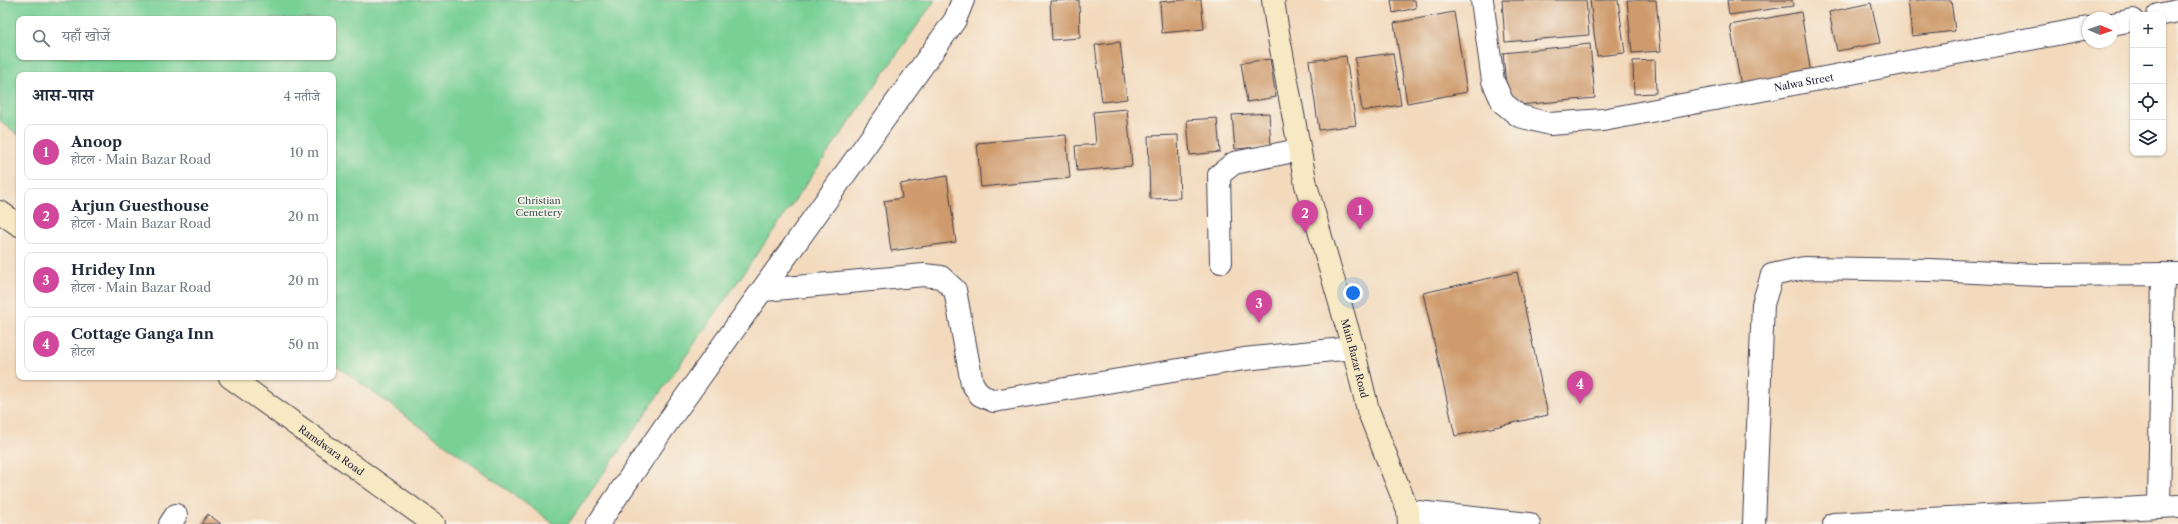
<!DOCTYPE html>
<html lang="hi">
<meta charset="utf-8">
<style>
:root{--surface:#fff;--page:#f2f2f3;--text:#1f2937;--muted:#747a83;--line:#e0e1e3;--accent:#ea580c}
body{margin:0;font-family:"Libre Caslon Text","Noto Serif Devanagari",serif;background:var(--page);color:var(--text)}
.controls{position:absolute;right:12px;top:12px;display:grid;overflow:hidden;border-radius:8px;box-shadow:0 1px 3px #0004}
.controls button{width:36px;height:36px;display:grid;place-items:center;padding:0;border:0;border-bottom:1px solid var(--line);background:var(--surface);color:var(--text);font:20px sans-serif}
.compass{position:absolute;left:2082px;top:12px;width:36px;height:36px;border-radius:50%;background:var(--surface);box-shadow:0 1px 3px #0004;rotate:92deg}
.you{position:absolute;left:1353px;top:293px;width:14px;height:14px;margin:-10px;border:3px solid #fff;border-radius:50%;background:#1a73e8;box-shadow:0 0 0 6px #1a73e833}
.badge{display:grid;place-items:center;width:26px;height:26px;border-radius:50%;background:var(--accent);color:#fff;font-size:13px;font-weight:700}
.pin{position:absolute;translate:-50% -33px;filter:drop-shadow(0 1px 2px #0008)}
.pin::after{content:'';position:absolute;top:21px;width:14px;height:12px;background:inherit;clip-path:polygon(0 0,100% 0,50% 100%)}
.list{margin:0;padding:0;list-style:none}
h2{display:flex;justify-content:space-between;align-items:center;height:52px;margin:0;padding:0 16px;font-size:17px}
h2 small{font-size:13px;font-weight:400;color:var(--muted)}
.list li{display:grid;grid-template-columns:26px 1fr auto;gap:12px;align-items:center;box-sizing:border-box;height:56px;margin:0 8px 8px;padding:0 8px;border:1px solid var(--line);border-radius:8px}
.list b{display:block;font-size:15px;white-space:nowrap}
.list p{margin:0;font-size:13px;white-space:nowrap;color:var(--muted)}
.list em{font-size:13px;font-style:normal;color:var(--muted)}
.icon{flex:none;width:22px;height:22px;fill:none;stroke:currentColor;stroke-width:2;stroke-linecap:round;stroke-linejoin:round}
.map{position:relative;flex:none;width:2178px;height:524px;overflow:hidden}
.search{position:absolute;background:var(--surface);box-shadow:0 1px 3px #0004;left:16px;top:16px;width:320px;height:44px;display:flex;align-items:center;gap:10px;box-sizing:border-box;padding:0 14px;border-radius:8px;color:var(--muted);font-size:15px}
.panel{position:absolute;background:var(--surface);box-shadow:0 1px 3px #0004;left:16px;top:72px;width:320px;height:308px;border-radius:8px}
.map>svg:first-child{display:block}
.green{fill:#78d095;stroke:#4d7968;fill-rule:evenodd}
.building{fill:#cf9b6d}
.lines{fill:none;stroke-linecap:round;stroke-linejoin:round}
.street-casing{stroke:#413e4e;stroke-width:24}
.secondary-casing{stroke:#413e4e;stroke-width:24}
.street{stroke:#fff;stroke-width:22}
.secondary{stroke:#f7e9c3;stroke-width:22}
.labels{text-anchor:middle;stroke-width:3.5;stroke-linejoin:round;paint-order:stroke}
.street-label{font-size:10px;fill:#22223b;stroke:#f7f3e8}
.park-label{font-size:10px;fill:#3c5656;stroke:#f7f3e8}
</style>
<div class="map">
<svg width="2178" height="524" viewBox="0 0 2178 524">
<rect width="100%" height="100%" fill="#f7f3e8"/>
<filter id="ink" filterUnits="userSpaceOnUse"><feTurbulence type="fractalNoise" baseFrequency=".025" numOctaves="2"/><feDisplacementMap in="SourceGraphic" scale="8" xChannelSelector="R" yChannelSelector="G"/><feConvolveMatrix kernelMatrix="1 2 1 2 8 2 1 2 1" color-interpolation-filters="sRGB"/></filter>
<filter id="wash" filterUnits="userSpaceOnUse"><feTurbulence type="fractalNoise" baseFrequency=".012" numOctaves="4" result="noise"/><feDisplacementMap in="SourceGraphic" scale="16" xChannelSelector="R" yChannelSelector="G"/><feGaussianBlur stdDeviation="0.9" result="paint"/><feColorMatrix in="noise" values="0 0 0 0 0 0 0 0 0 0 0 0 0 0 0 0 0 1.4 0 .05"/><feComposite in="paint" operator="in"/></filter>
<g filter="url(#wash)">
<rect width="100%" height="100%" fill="#f3dabd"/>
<path class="green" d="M 0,0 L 935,0 L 568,524 L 554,524 L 333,363 L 333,75 L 19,75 L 19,135 L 0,121 ZM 19,19 L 333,19 L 333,57 L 19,57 Z"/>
<g id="blocks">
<g class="building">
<polygon points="1079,0 1080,38 1052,40 1050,1"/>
<polygon points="1182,0 1201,0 1204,29 1162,33 1160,2"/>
<polygon points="1391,0 1415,0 1416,8 1393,13"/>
<polygon points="1502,0 1586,0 1589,35 1505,42"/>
<polygon points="1590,0 1618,0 1625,53 1597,56"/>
<polygon points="1627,0 1656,0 1661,51 1632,53"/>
<polygon points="1727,0 1792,0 1793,6 1729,15"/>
<polygon points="1908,0 1951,0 1955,31 1912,36"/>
<polygon points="1871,3 1880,43 1837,51 1829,12"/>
<polygon points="1454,12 1467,92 1407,103 1394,23"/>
<polygon points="1801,12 1811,74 1741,86 1730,25"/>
<polygon points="1120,42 1127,99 1102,102 1095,45"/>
<polygon points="1590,44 1595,98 1508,106 1503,53"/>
<polygon points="1393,53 1401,105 1362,111 1355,58"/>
<polygon points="1346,56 1356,125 1319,130 1309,61"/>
<polygon points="1270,59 1276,97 1247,102 1241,63"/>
<polygon points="1655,60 1656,93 1634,94 1633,61"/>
<polygon points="1127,109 1132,166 1077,171 1075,146 1096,144 1093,112"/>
<polygon points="1269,113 1271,146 1235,149 1232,115"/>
<polygon points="1217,118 1220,152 1190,155 1187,120"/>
<polygon points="1066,135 1070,178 981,187 977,143"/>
<polygon points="1178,135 1180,198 1150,199 1148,136"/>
<polygon points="947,176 956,242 891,251 884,201 902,198 900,184"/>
<polygon points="1517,272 1548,415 1455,436 1423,293"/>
<polygon points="208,514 221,524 201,524"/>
</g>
</g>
</g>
<g filter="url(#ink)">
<use href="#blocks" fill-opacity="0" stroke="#413e4e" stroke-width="1"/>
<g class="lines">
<defs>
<g id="street">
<path id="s1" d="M 1482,0 L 1493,81 L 1503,103 L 1519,116 L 1550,124 L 1603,120 L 2088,28"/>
<polyline points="2158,15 2178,11"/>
<polyline points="2112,24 2133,20"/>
<polyline points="1221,262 1219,175 1234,163 1299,150"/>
<polyline points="764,290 924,275 941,277 955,290 972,383 980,395 994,401 1244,359 1353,348"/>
<polyline points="2159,506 2163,274"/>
<polyline points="1408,511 1529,524"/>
<polyline points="170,524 176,515"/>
<polyline points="598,524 665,426 955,20 963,0"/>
<polyline points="1754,524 1763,304 1772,275 1804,268 1930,270 2040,275 2178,274"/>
<polyline points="1834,524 2178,506"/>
</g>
<g id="secondary">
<path id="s2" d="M 1273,0 L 1277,27 L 1306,185 L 1353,348 L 1368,410 L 1408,511 L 1409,524"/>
<polyline points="0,212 19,225"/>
<path id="s3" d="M 230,377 L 434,524"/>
</g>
</defs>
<use href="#street" class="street-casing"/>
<use href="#secondary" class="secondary-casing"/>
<use href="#street" class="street"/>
<use href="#secondary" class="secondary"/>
</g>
</g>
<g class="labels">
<g class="street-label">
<text dy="4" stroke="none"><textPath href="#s1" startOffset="416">Nalwa Street</textPath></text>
<text dy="4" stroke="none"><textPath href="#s2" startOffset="368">Main Bazar Road</textPath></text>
<text dy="4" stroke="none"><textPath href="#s3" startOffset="125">Ramdwara Road</textPath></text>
</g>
<g class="park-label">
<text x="539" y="204">Christian<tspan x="539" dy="12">Cemetery</tspan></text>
</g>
</g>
</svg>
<div class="controls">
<button>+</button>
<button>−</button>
<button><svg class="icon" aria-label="locate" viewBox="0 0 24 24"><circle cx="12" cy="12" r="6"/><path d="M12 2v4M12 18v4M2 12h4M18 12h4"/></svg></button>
<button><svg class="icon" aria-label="layers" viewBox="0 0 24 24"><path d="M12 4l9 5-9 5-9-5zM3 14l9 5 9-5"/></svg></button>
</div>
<svg class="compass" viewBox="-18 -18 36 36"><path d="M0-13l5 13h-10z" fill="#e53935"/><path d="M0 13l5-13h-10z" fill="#747a83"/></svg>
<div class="you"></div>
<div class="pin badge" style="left:1360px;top:230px;background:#d1479c">1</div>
<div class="pin badge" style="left:1305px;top:233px;background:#d1479c">2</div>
<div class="pin badge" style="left:1259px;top:323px;background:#d1479c">3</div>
<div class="pin badge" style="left:1580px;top:404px;background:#d1479c">4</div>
<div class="search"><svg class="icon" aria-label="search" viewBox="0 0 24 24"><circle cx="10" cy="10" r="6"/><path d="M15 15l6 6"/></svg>यहाँ खोजें</div>
<section class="panel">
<h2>आस-पास<small>4 नतीजे</small></h2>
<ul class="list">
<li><span class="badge" style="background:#d1479c">1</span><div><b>Anoop</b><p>होटल · Main Bazar Road</p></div><em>10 m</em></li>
<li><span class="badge" style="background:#d1479c">2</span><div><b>Arjun Guesthouse</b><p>होटल · Main Bazar Road</p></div><em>20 m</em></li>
<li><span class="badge" style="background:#d1479c">3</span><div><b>Hridey Inn</b><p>होटल · Main Bazar Road</p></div><em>20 m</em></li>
<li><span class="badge" style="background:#d1479c">4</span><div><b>Cottage Ganga Inn</b><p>होटल</p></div><em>50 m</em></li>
</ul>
</section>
</div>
